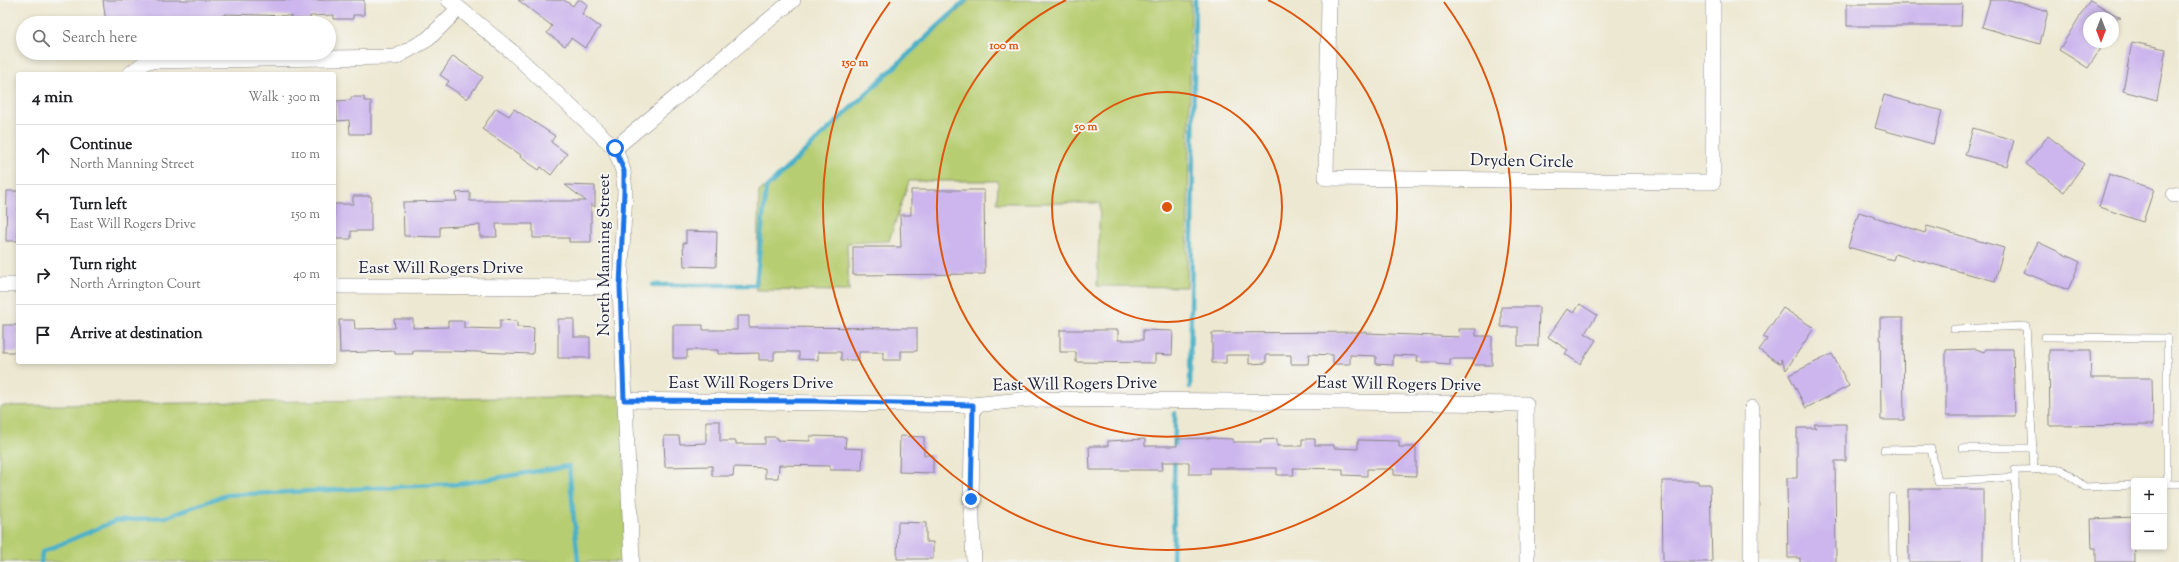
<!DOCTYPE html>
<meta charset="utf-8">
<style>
:root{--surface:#fff;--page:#f2f2f2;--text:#202124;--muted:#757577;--line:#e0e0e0}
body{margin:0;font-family:"Sorts Mill Goudy",serif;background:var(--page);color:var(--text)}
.controls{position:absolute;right:12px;bottom:12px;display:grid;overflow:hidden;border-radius:4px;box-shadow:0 2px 6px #0003}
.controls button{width:36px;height:36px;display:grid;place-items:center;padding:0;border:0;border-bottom:1px solid var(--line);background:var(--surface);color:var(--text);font:20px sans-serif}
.compass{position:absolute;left:2083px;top:12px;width:36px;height:36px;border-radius:50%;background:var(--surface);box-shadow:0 2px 6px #0003;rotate:180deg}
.stop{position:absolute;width:12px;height:12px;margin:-9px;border:3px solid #1a73e8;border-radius:50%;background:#fff}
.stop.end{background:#1a73e8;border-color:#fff;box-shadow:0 1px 4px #0008}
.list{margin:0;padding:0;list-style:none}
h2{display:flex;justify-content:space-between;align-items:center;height:52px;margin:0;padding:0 16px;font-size:17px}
h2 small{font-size:13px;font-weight:400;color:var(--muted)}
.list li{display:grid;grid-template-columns:26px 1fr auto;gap:12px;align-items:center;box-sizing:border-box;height:60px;padding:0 16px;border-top:1px solid var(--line)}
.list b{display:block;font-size:15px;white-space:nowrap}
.list p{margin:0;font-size:13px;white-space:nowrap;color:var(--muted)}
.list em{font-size:13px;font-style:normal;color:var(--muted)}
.icon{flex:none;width:22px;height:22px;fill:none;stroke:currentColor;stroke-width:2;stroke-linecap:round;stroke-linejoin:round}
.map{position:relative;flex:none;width:2179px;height:562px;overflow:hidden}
.search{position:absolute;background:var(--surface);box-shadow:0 2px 6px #0003;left:16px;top:16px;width:320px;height:44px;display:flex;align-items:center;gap:10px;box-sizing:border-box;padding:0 14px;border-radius:22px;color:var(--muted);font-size:15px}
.panel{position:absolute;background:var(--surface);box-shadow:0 2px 6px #0003;left:16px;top:72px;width:320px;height:292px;border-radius:4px}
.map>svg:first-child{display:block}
.green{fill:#b7cd71;stroke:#6c7856}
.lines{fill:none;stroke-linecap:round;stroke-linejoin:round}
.stream{stroke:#49b1c8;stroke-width:4.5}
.building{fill:#ccb6ed}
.service-casing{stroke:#888586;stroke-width:8}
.minor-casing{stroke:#888586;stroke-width:16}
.service{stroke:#fff;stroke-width:7}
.minor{stroke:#fff;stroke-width:15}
.route{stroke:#1a73e8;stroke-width:5}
.ring{fill:none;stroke:#de560e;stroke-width:2}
.labels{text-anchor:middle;stroke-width:4;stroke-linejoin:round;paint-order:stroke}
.street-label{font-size:17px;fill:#22223b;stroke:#f6f6f2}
.centre{fill:#de560e;stroke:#f6f6f2;stroke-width:2}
.ring-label{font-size:12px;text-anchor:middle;font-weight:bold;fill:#de560e;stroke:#f6f6f2;stroke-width:4;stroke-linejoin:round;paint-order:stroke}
</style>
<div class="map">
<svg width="2179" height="562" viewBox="0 0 2179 562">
<rect width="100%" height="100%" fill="#f6f6f2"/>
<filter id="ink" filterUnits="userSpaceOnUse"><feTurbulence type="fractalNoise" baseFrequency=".025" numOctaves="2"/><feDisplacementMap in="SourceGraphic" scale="8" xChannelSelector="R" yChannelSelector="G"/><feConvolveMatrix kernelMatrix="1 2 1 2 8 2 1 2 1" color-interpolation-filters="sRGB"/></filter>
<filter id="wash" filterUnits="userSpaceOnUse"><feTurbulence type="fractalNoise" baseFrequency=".012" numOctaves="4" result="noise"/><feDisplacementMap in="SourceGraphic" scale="16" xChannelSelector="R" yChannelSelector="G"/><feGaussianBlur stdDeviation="0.9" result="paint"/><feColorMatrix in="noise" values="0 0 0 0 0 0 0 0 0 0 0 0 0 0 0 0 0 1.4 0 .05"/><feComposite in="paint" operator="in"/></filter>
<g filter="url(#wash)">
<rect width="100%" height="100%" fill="#ede8d1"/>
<g class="green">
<polygon points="970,0 1191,0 1187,287 1097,286 1100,203 997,203 998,181 909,181 889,241 847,243 849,291 756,290 759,192"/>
<polygon points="623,396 626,562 0,562 0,406"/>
</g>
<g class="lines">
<g class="stream">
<polyline points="653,285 756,285 766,188 966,0"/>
<polyline points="1190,387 1195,0"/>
<polyline points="41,562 42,552 115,521 166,517 226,495 459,484 569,466 578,562"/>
<polyline points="1173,562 1175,413"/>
</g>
</g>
<g id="blocks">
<g class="building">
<polygon points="103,0 364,0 364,15 353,15 353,19 334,19 334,15 310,16 310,19 291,19 291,16 224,14 224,16 213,16 213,20 194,20 194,17 163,17 163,20 145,20 145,18 106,23"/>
<polygon points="518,0 564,0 573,6 577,0 581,0 588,5 582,14 600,27 585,48 571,38 565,46 547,33 552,26"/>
<polygon points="1990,0 2010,0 2048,11 2040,44 1982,27"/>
<polygon points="2090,0 2121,18 2089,18 2089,42 2105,42 2088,68 2059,50"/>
<polygon points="1847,4 1962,4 1961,26 1847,26"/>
<polygon points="2132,42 2166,49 2157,100 2123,91"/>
<polygon points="453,56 483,77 467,99 446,85 449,81 440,75"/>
<polygon points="1884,95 1942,111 1933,144 1875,128"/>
<polygon points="351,97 364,97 364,101 371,101 371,134 350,134 349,120 337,121 336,101 351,100"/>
<polygon points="496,108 509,116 514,109 555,136 551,142 567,154 551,175 541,167 539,170 520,157 521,155 482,129"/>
<polygon points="1973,128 2014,140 2007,166 1965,155"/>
<polygon points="2048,136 2084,164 2064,192 2026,164"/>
<polygon points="2109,174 2154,189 2143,222 2099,207"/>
<polygon points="565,185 595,186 595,207 591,204 591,242 569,242 569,238 533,238 533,224 496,224 497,237 480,237 480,225 440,227 440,237 404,236 403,202 457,201 456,193 470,192 470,201 586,201"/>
<polygon points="911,190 984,190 985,274 853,275 853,247 901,247 900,215 911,215"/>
<polygon points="7,191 18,191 18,241 6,241"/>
<polygon points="353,196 371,196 371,231 351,231 351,239 334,239 334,204 353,204"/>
<polygon points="1859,212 1925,233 1927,226 2004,248 1995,281 1895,254 1893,260 1848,247"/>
<polygon points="686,231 717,232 716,267 684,266 683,243 686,243"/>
<polygon points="2038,242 2080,262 2068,290 2023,272"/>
<polygon points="1580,304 1597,315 1585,333 1596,340 1580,364 1565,354 1568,350 1548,337 1567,309 1574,313"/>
<polygon points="1501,307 1539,307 1538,346 1518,346 1518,327 1501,327"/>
<polygon points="1783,308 1814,328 1786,370 1781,359 1781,364 1759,350 1767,339 1763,337"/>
<polygon points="737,316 749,316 749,327 917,328 917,351 901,351 901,360 883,360 883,352 859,352 859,360 841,360 841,352 818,352 818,360 799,359 799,352 774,352 774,360 759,360 759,353 718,354 718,350 687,350 687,358 673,358 673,325 703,325 703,330 737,330"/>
<polygon points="1880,318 1903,318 1904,420 1881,420"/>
<polygon points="394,319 413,319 413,328 448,327 448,321 464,321 464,328 500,329 500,320 517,321 517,327 534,328 533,354 448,351 413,351 413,354 395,354 395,351 340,353 339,320 354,320 355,329 395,328"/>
<polygon points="558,319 574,319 574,337 590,337 590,358 558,358"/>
<rect x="3" y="325" width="15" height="27"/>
<polygon points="1458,329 1476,329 1476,336 1492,336 1492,365 1474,365 1474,359 1450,359 1450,365 1437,364 1437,362 1417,362 1418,356 1393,355 1393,365 1376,364 1376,356 1350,355 1350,364 1333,364 1333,355 1309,354 1308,364 1291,364 1291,355 1266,355 1266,363 1249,364 1249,355 1226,355 1226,363 1212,363 1212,333 1367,332 1367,333 1459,337"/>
<polygon points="1060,330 1118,330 1118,340 1143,340 1143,330 1173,331 1172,355 1155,354 1155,363 1076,362 1076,352 1060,352"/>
<polygon points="1976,349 1984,352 1986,349 2013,349 2015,416 1946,416 1946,350"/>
<polygon points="2049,350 2090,350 2091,378 2152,378 2153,425 2050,426"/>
<polygon points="1832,354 1849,386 1806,408 1789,375"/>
<polygon points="706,421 720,421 720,441 736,441 736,444 765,444 765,437 777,437 777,440 810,441 810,436 846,437 845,448 863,449 862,470 830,470 830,466 779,465 778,478 765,478 765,468 734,467 733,476 712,476 712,466 665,467 664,436 679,436 680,444 706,443"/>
<polygon points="1814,424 1846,424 1846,461 1835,461 1836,562 1800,562 1800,558 1788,558 1787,478 1797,478 1797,428 1816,428"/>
<polygon points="900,436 924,437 924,455 933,455 933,473 899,472"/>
<polygon points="1209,438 1233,439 1233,442 1261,442 1260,440 1277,439 1277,446 1302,446 1302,439 1315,439 1315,445 1334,445 1334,448 1358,449 1358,440 1399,441 1399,447 1416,447 1416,476 1394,475 1394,469 1367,469 1367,476 1343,475 1343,469 1293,468 1294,475 1277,475 1277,468 1210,468 1210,474 1189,474 1189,462 1162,462 1163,470 1090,470 1089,446 1108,446 1108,441 1145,439 1145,446 1177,446 1177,439"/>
<polygon points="1662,481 1698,481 1698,484 1710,484 1712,562 1663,562"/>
<polygon points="1908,489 1983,489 1983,562 1909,562"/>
<polygon points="2134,517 2135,562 2096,562 2096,548 2092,548 2091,519"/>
<polygon points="898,522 926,523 926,542 933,542 933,559 897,559"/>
</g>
</g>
</g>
<g filter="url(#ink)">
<use href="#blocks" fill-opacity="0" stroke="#888586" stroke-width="1"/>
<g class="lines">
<defs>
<g id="service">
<polyline points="1954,329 2026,326 2034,470"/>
<polyline points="2045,337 2167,338 2167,484"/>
<polyline points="1963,448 2033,448"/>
<polyline points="1884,450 1931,449 1938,482 2015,477"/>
<polyline points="2164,484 2179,484"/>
<polyline points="1892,497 1893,562"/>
<polyline points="2016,562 2015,470 2061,469 2085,487 2134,485"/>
</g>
<g id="minor">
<polyline points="449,0 511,51 615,148 623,171 625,192 620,287 632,562"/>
<polyline points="1329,0 1326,178 1683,182 1713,182 1713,0"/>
<polyline points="130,74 147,61 396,57 428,39 458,9"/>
<polyline points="615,148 793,0"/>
<polyline points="2174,195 2179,194"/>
<polyline points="0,285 18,285"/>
<polyline points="334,286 620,287"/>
<polyline points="624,400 973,405 1030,399 1526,404 1527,562"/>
<polyline points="973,405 971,499 974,562"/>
<polyline points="1751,562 1752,408"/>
</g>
</defs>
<use href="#service" class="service-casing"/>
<use href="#minor" class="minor-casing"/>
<use href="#service" class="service"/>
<use href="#minor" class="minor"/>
</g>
</g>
<g class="lines" filter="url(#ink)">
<polyline class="route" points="615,148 624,171 624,192 620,287 624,400 816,401 973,405 971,499"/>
</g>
<g class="ring">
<circle cx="1167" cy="207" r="115"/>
<path d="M1268 0A230 230 0 1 1 1066 0"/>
<path d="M1444 2A344 344 0 1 1 890 2"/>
</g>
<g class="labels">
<g class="street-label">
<text transform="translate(1522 160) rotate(1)" y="6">Dryden Circle</text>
<text transform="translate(603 255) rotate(-90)" y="6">North Manning Street</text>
<text x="441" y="273">East Will Rogers Drive</text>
<text x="751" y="388">East Will Rogers Drive</text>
<text transform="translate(1075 383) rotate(-1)" y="6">East Will Rogers Drive</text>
<text transform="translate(1399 383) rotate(1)" y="6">East Will Rogers Drive</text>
</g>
</g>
<circle cx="1167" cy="207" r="6" class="centre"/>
<g class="ring-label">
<text x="1004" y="49">100 m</text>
<text x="855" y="66">150 m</text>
<text x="1086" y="130">50 m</text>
</g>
</svg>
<div class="controls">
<button>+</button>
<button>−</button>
</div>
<svg class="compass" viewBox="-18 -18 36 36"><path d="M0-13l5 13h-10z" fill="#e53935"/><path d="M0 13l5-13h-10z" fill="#757577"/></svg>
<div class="stop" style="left:615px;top:148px"></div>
<div class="stop end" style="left:971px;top:499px"></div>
<div class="search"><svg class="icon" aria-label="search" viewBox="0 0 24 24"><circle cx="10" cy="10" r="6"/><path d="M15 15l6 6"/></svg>Search here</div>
<section class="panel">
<h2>4 min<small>Walk · 300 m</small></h2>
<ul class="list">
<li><svg class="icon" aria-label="ahead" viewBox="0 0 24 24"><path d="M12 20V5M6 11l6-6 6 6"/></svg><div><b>Continue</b><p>North Manning Street</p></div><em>110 m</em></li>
<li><svg class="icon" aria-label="left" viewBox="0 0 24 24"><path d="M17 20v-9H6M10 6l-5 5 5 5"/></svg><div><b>Turn left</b><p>East Will Rogers Drive</p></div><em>150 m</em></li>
<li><svg class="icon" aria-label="right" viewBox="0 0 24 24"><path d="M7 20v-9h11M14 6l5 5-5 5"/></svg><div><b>Turn right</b><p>North Arrington Court</p></div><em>40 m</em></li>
<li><svg class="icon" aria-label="arrive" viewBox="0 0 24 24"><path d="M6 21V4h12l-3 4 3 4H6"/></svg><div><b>Arrive at destination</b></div></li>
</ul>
</section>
</div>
